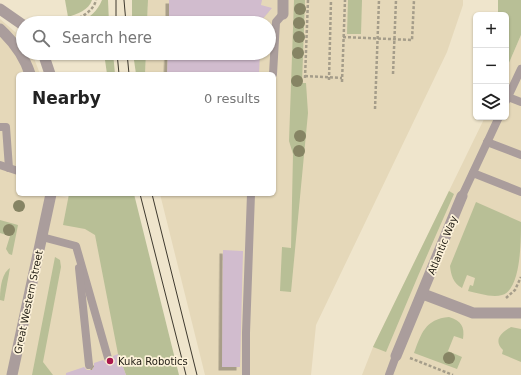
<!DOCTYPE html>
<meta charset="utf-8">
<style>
:root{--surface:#fff;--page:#f2f2f2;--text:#222;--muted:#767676;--line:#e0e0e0}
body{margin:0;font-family:"DejaVu Sans",sans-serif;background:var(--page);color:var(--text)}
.controls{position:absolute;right:12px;top:12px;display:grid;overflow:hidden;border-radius:6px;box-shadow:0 1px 3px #0004}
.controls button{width:36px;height:36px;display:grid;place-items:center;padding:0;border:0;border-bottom:1px solid var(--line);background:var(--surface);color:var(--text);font:20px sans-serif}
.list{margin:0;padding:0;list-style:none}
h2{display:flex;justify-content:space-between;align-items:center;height:52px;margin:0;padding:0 16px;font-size:17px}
h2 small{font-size:13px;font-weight:400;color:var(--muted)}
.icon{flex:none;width:22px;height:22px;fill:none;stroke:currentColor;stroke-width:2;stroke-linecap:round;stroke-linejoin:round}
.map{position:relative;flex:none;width:521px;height:375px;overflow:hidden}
.search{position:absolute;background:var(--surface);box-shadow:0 1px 3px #0004;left:16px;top:16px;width:260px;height:44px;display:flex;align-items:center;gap:10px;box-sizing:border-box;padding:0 14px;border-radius:22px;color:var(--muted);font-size:15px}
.panel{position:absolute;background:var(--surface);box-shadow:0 1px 3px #0004;left:16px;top:72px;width:260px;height:124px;border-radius:6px}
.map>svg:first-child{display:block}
.built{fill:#e5d8b9}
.green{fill:#b8bf96}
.building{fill:#d1bcce;filter:url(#shadow)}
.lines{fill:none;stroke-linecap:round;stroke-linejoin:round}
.path{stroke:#a59d8a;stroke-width:2.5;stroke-dasharray:3 2;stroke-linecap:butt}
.service{stroke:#aa9d9c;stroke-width:8}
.minor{stroke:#aa9d9c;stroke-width:11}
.tram{stroke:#3e392e;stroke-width:1}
.tree{fill:#868464}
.poi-dot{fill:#aa174d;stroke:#fdf2d9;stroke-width:1.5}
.labels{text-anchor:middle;stroke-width:3.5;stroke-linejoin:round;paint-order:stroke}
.street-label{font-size:10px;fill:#252118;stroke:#fdf2d9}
.poi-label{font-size:10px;fill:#252118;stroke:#fdf2d9;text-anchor:start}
</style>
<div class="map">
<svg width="521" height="375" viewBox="0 0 521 375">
<defs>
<filter id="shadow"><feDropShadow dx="-3.5" dy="3.5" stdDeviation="0" flood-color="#0004"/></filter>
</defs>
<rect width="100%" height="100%" fill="#efe5cc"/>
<g class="built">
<polygon points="148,0 463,0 463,5 447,52 316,325 311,375 205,375 160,194 274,194 274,74 145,74 146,53 269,53 269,23 147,23"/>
<polygon points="0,19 21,37 23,39 23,53 32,53 40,74 18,74 18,194 47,194 99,203 139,375 0,375"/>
<polygon points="521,35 521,375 362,375 373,347 485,117 506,117 506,70"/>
</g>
<g class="green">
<path d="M 65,0 L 92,0 C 89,10 77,14 68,17 Z"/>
<path d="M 102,0 L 108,0 L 109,23 L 79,23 C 90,17 97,12 102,0 Z"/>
<polygon points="132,0 148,0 147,23 132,23"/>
<polygon points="294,0 305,0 302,83 306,83 308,113 291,292 280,291 282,247 291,248 293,154 289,141"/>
<polygon points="348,0 362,0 361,34 347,34"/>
<polygon points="498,0 521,0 521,35 506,70 506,15 498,15"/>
<polygon points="72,53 113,53 115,74 107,74 104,53 73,57"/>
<polygon points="133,53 146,53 145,74 136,74"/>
<polygon points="449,191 454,194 418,276 386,352 373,347"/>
<polygon points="69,194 134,194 179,375 126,375 118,354 95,235 85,229 63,225"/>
<path d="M 476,202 L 521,222 C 521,241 521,290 502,295 C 492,298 478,293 468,291 L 470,285 L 473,286 L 475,278 L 467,275 L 462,288 C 453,283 451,275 450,266 Z"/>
<polygon points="0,220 18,225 12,255 9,254 6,249 10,236 0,233"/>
<polygon points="55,257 60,260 61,267 43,362 53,375 32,375"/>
<path d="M 10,268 L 4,301 L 0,300 C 0,290 1,274 10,268 Z"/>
<path d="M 449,317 C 461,321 465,326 463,339 L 454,336 L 448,351 L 462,357 L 457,369 L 414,353 C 421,334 425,319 449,317 Z"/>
<path d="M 511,327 L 521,329 L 521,362 L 502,354 L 503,350 C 493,340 501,333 511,327 Z"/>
</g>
<g class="building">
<polygon points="169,0 262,0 261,5 272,8 259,23 169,23"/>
<polygon points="168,53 260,53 259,74 167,74"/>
<polygon points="223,250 243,251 240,367 222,367"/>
<polygon points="118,354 126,375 66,375 66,373 84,367 87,370 92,370 94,367 94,363 103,360 106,363 110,363 113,360 113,356"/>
</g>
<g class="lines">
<g class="path">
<path d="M 50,23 C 56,19 65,20 72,20 C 82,18 94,10 96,0"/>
<polyline points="343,37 412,40 414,0"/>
<polyline points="393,74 396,0"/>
<polyline points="305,76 342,78"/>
<polyline points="305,78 308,0"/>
<polyline points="329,80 331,0"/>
<polyline points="342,82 345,0"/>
<polyline points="375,109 379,0"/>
<polyline points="506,298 515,290 521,277"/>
<polyline points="410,358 453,375"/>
</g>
<g class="service">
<polyline points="273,74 276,22 283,14"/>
<polyline points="508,97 521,102"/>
<polyline points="506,101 521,69"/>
<polyline points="0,127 6,127 9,168"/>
<polyline points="487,142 521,155"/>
<polyline points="0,165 18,171"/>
<polyline points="473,173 521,192"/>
<polyline points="462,196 499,117"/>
<polyline points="42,237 76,246 108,358"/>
<polyline points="79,268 89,365"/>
<polyline points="246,375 246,333 251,194"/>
<polyline points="389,375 396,356"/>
</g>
<g class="minor">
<polyline points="0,9 23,25"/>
<polyline points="283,14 283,0"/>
<path d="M 0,29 C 14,42 24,55 30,74"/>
<polyline points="43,53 50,74"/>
<polyline points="423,294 473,313 521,313"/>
<polyline points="396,356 462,196"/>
<polyline points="12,375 51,194"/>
</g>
<g class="tram">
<polyline points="116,0 116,23"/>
<polyline points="124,0 126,23"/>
<polyline points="117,53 119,74"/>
<polyline points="127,53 129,74"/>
<polyline points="140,194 186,375"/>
<polyline points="152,194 197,375"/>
</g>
</g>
<g class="tree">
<circle cx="300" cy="9" r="6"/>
<circle cx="299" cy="23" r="6"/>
<circle cx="299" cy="37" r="6"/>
<circle cx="298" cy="53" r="6"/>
<circle cx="297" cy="81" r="6"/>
<circle cx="300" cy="136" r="6"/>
<circle cx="299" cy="151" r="6"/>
<circle cx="19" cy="206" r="6"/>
<circle cx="9" cy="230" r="6"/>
<circle cx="449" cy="358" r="6"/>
</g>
<circle class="poi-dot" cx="110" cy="361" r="4"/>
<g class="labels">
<g class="street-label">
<text transform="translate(442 245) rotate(-68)" y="4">Atlantic Way</text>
<text transform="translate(28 302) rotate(-78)" y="4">Great Western Street</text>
</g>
<g class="poi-label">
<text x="118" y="365">Kuka Robotics</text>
</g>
</g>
</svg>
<div class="controls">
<button>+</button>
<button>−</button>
<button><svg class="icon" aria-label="layers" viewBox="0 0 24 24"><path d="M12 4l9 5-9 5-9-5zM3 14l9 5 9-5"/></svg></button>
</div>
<div class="search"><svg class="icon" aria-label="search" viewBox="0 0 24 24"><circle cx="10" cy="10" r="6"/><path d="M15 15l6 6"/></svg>Search here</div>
<section class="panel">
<h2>Nearby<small>0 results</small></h2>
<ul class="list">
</ul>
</section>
</div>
